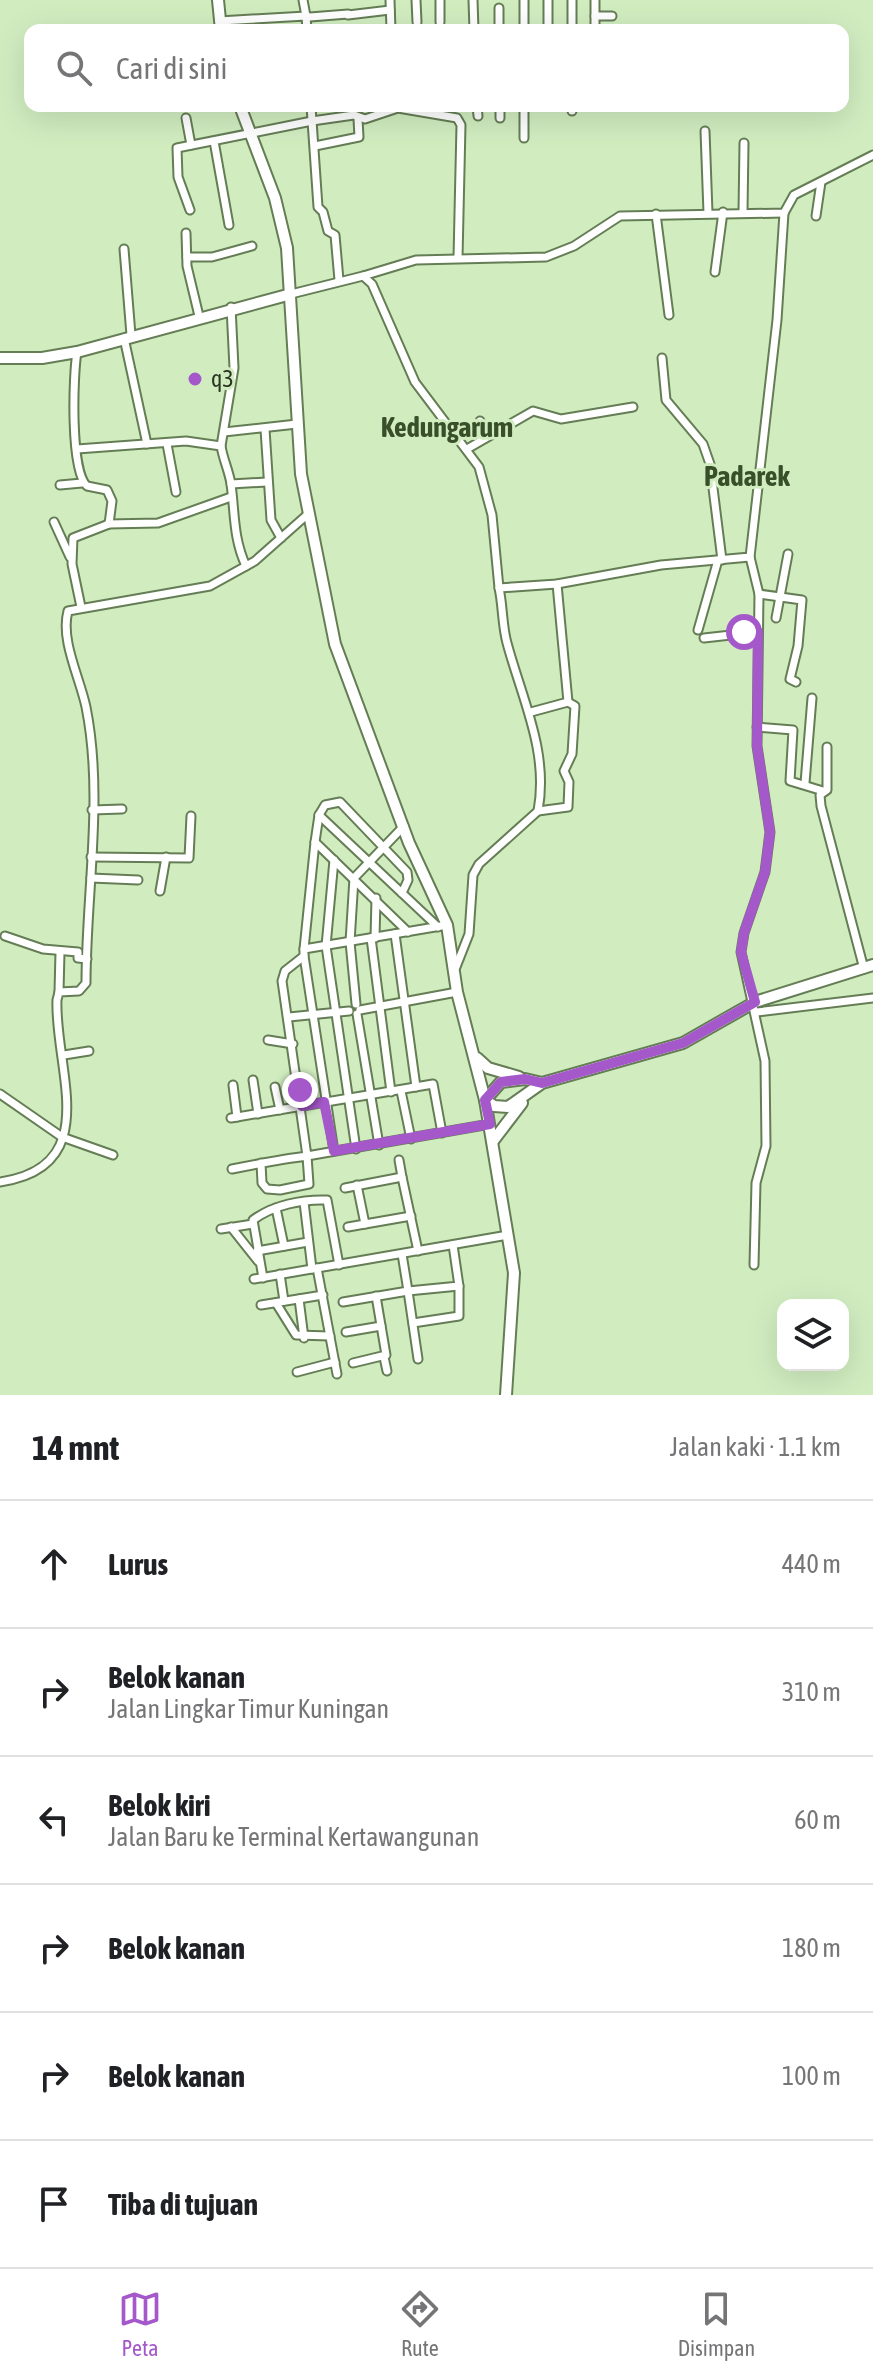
<!DOCTYPE html>
<html lang="id">
<meta charset="utf-8">
<style>
:root{--surface:#fff;--page:#f6f6f6;--text:#202124;--muted:#757577;--line:#e0e0e0;--accent:#a558ca}
body{margin:0;font-family:"Asap Condensed",sans-serif;background:var(--page);color:var(--text)}
.controls{position:absolute;right:24px;bottom:24px;display:grid;overflow:hidden;border-radius:16px;box-shadow:0 8px 32px #0002}
.controls button{width:72px;height:72px;display:grid;place-items:center;padding:0;border:0;border-bottom:2px solid var(--line);background:var(--surface);color:var(--text);font:40px sans-serif}
.stop{position:absolute;width:24px;height:24px;margin:-18px;border:6px solid #a558ca;border-radius:50%;background:#fff}
.stop.end{background:#a558ca;border-color:#fff;box-shadow:0 2px 8px #0008}
.list{margin:0;padding:0;list-style:none}
h2{display:flex;justify-content:space-between;align-items:center;height:104px;margin:0;padding:0 32px;font-size:34px}
h2 small{font-size:26px;font-weight:400;color:var(--muted)}
.list li{display:grid;grid-template-columns:52px 1fr auto;gap:24px;align-items:center;box-sizing:border-box;height:128px;padding:0 32px;border-top:2px solid var(--line)}
.list b{display:block;font-size:30px;white-space:nowrap}
.list p{margin:0;font-size:26px;white-space:nowrap;color:var(--muted)}
.list em{font-size:26px;font-style:normal;color:var(--muted)}
.icon{flex:none;width:44px;height:44px;fill:none;stroke:currentColor;stroke-width:2;stroke-linecap:round;stroke-linejoin:round}
.map{position:relative;flex:none;width:873px;height:1395px;overflow:hidden}
.search{position:absolute;background:var(--surface);box-shadow:0 8px 32px #0002;left:24px;right:24px;top:24px;height:88px;display:flex;align-items:center;gap:20px;box-sizing:border-box;padding:0 28px;border-radius:16px;color:var(--muted);font-size:30px}
.sheet{height:872px;background:var(--surface)}
nav{display:flex;justify-content:space-around;align-items:center;box-sizing:border-box;height:112px;border-top:2px solid var(--line);background:var(--surface);font-size:22px;color:var(--muted)}
nav a{display:grid;justify-items:center;gap:4px}
nav .on{color:var(--accent)}
.map>svg:first-child{display:block}
.lines{fill:none;stroke-linecap:round;stroke-linejoin:round}
.street-casing{stroke:#657d55;stroke-width:11}
.secondary-casing{stroke:#657d55;stroke-width:14}
.street{stroke:#fff;stroke-width:7}
.secondary{stroke:#fff;stroke-width:10}
.route{stroke:#a558ca;stroke-width:10}
.poi-dot{fill:#a558ca;stroke:#d1edc0;stroke-width:3}
.labels{text-anchor:middle;stroke-width:6;stroke-linejoin:round;paint-order:stroke}
.poi-label{font-size:24px;fill:#2c3625;stroke:#d1edc0;text-anchor:start}
.quarter-label{font-size:28px;font-weight:bold;fill:#394f29;stroke:#d1edc0}
</style>
<div class="map">
<svg width="873" height="1395" viewBox="0 0 873 1395">
<rect width="100%" height="100%" fill="#d1edc0"/>
<g class="lines">
<defs>
<g id="street">
<polyline points="303,0 306,16 310,17 348,14"/>
<polyline points="390,0 391,30"/>
<polyline points="416,0 417,22"/>
<polyline points="440,0 440,22"/>
<polyline points="473,0 474,30"/>
<polyline points="524,0 524,30"/>
<polyline points="548,0 548,30"/>
<polyline points="572,0 572,30"/>
<polyline points="499,8 499,30"/>
<polyline points="348,15 390,10"/>
<polyline points="595,16 612,16"/>
<polyline points="219,21 306,16 307,30"/>
<polyline points="595,30 595,0"/>
<polyline points="311,106 318,207 323,212 328,231 335,235 339,280"/>
<polyline points="477,106 478,116"/>
<polyline points="500,106 500,118"/>
<polyline points="524,106 524,138"/>
<polyline points="572,106 572,111"/>
<polyline points="186,118 191,145"/>
<polyline points="705,131 708,213"/>
<polyline points="214,141 229,225"/>
<polyline points="315,146 359,137 358,119"/>
<polyline points="190,210 178,177 177,148 312,121 354,115 365,119 398,108 457,118 461,125 458,258"/>
<polyline points="743,212 744,143"/>
<polyline points="656,214 669,315"/>
<polyline points="816,216 821,182"/>
<polyline points="186,233 187,266 199,316"/>
<polyline points="124,249 131,335"/>
<polyline points="187,257 212,257 252,246"/>
<polyline points="715,272 723,212"/>
<polyline points="363,276 416,260 546,257 574,246 620,216 784,213 794,195 873,155"/>
<polyline points="291,294 363,276 372,284 415,382 479,467 492,515 499,588 557,584 661,565 750,557 777,320 784,213"/>
<polyline points="124,338 147,444"/>
<path d="M 77,352 C 73,375 70,471 87,486 L 107,490 L 112,501 L 109,524 L 73,538 L 72,564 L 81,607"/>
<polyline points="662,358 666,400 703,444 710,464 722,560"/>
<polyline points="480,421 483,439"/>
<polyline points="265,429 271,520 281,538"/>
<polyline points="224,432 297,424"/>
<polyline points="167,444 176,492"/>
<polyline points="221,446 234,368 231,307"/>
<path d="M 77,449 L 186,441 L 221,446 C 223,459 229,471 231,484 C 235,513 233,538 246,566"/>
<polyline points="467,449 533,411 561,419 633,407"/>
<polyline points="231,484 267,482"/>
<polyline points="60,485 82,483"/>
<polyline points="54,522 70,557"/>
<polyline points="108,524 158,523 231,497"/>
<polyline points="750,557 759,594 757,746 770,832 765,872 744,933 741,952 765,1061 766,1146 756,1183 754,1265"/>
<polyline points="759,594 802,600 798,646 790,679 796,682"/>
<polyline points="776,618 788,554"/>
<polyline points="698,630 718,560"/>
<polyline points="704,638 758,632"/>
<polyline points="531,712 568,702 557,584"/>
<polyline points="757,727 793,730 790,781 823,791"/>
<polyline points="827,747 827,790 820,795 821,806 864,969"/>
<polyline points="805,783 812,698"/>
<polyline points="92,810 122,809"/>
<polyline points="538,811 568,807 569,782 564,771 572,754 575,706 568,702"/>
<polyline points="319,815 438,927"/>
<polyline points="315,842 319,815 325,805 340,802 407,872 408,880 402,893"/>
<polyline points="91,857 189,858 191,816"/>
<polyline points="334,860 326,946 356,1149"/>
<polyline points="91,878 138,880"/>
<polyline points="160,891 166,857"/>
<polyline points="447,925 304,949 304,956 285,971 282,981 307,1156 490,1124"/>
<polyline points="395,934 416,1087"/>
<polyline points="5,936 43,949 78,952 78,958 87,959"/>
<polyline points="371,938 391,1092"/>
<polyline points="375,938 376,898"/>
<polyline points="304,949 315,842 408,932"/>
<polyline points="304,956 334,1151"/>
<path d="M 456,967 L 469,934 L 473,875 L 479,864 L 538,811 C 549,752 522,699 507,643 C 502,625 503,606 499,588"/>
<polyline points="59,992 60,952"/>
<polyline points="356,1004 350,942 354,878 404,826"/>
<polyline points="360,1010 457,992"/>
<polyline points="757,1012 873,998"/>
<polyline points="357,1014 379,1145"/>
<polyline points="289,1017 349,1011"/>
<polyline points="268,1040 293,1044"/>
<polyline points="64,1055 89,1051"/>
<polyline points="253,1080 258,1114"/>
<polyline points="233,1085 237,1117"/>
<polyline points="275,1087 280,1110"/>
<polyline points="401,1091 411,1139"/>
<polyline points="0,1094 62,1137 113,1155"/>
<polyline points="231,1118 433,1084 442,1133"/>
<polyline points="399,1160 402,1177"/>
<path d="M 232,1169 C 257,1164 282,1159 307,1156 L 309,1184 L 280,1190 L 267,1189 L 262,1183 L 261,1163"/>
<path d="M 0,1182 C 105,1167 54,1068 57,1000 L 59,992 L 79,991 L 86,983 C 86,893 104,797 86,707 C 80,678 60,640 68,611 L 210,586 L 255,561 L 308,514"/>
<polyline points="357,1185 365,1224 411,1216"/>
<polyline points="345,1188 402,1177 418,1251"/>
<polyline points="304,1202 312,1269"/>
<polyline points="276,1208 284,1246"/>
<polyline points="231,1227 258,1261"/>
<polyline points="348,1227 365,1224"/>
<polyline points="221,1229 253,1224"/>
<polyline points="257,1251 308,1242"/>
<polyline points="317,1268 337,1374"/>
<polyline points="280,1274 284,1301"/>
<path d="M 263,1278 L 253,1220 C 273,1205 303,1199 327,1200 L 339,1265"/>
<polyline points="254,1279 508,1235"/>
<polyline points="299,1299 304,1338"/>
<polyline points="343,1302 408,1291 402,1254"/>
<polyline points="276,1303 296,1335 330,1336"/>
<polyline points="261,1305 323,1295"/>
<polyline points="413,1323 459,1316 459,1286"/>
<polyline points="346,1332 381,1326"/>
<polyline points="384,1357 387,1371"/>
<polyline points="418,1359 408,1291 459,1286 453,1245"/>
<polyline points="353,1363 386,1355 376,1296"/>
<polyline points="297,1372 335,1362"/>
</g>
<g id="secondary">
<polyline points="218,0 221,30"/>
<polyline points="240,106 275,198 287,248 301,474 335,644 409,843 447,925 457,992 485,1100 514,1273 506,1395"/>
<polyline points="0,358 42,358 77,352 291,294"/>
<polyline points="477,1058 488,1068 519,1077"/>
<polyline points="542,1083 525,1079 501,1082 485,1100 494,1106 508,1107 542,1083 683,1043 755,1002 873,965"/>
<polyline points="493,1141 522,1103"/>
</g>
</defs>
<use href="#street" class="street-casing"/>
<use href="#secondary" class="secondary-casing"/>
<use href="#street" class="street"/>
<use href="#secondary" class="secondary"/>
</g>
<g class="lines">
<polyline class="route" points="300,1090 302,1106 324,1102 334,1151 490,1124 485,1100 501,1082 525,1079 542,1083 683,1043 755,1002 741,952 744,933 765,872 770,832 757,746 758,632 744,632"/>
</g>
<circle class="poi-dot" cx="195" cy="379" r="8"/>
<g class="labels">
<g class="poi-label">
<text x="211" y="387">q3</text>
</g>
<g class="quarter-label">
<text x="447" y="437">Kedungarum</text>
<text x="747" y="486">Padarek</text>
</g>
</g>
</svg>
<div class="controls">
<button><svg class="icon" aria-label="layers" viewBox="0 0 24 24"><path d="M12 4l9 5-9 5-9-5zM3 14l9 5 9-5"/></svg></button>
</div>
<div class="stop" style="left:744px;top:632px"></div>
<div class="stop end" style="left:300px;top:1090px"></div>
<div class="search"><svg class="icon" aria-label="search" viewBox="0 0 24 24"><circle cx="10" cy="10" r="6"/><path d="M15 15l6 6"/></svg>Cari di sini</div>
</div>
<section class="sheet">
<h2>14 mnt<small>Jalan kaki · 1.1 km</small></h2>
<ul class="list">
<li><svg class="icon" aria-label="ahead" viewBox="0 0 24 24"><path d="M12 20V5M6 11l6-6 6 6"/></svg><div><b>Lurus</b></div><em>440 m</em></li>
<li><svg class="icon" aria-label="right" viewBox="0 0 24 24"><path d="M7 20v-9h11M14 6l5 5-5 5"/></svg><div><b>Belok kanan</b><p>Jalan Lingkar Timur Kuningan</p></div><em>310 m</em></li>
<li><svg class="icon" aria-label="left" viewBox="0 0 24 24"><path d="M17 20v-9H6M10 6l-5 5 5 5"/></svg><div><b>Belok kiri</b><p>Jalan Baru ke Terminal Kertawangunan</p></div><em>60 m</em></li>
<li><svg class="icon" aria-label="right" viewBox="0 0 24 24"><path d="M7 20v-9h11M14 6l5 5-5 5"/></svg><div><b>Belok kanan</b></div><em>180 m</em></li>
<li><svg class="icon" aria-label="right" viewBox="0 0 24 24"><path d="M7 20v-9h11M14 6l5 5-5 5"/></svg><div><b>Belok kanan</b></div><em>100 m</em></li>
<li><svg class="icon" aria-label="arrive" viewBox="0 0 24 24"><path d="M6 21V4h12l-3 4 3 4H6"/></svg><div><b>Tiba di tujuan</b></div></li>
</ul>
</section>
<nav>
<a class="on"><svg class="icon" aria-label="map" viewBox="0 0 24 24"><path d="M3 6l6-2 6 2 6-2v14l-6 2-6-2-6 2zM9 4v14M15 6v14"/></svg>Peta</a>
<a><svg class="icon" aria-label="directions" viewBox="0 0 24 24"><path d="M12 3l9 9-9 9-9-9zM9 14v-3h6M13 9l2 2-2 2"/></svg>Rute</a>
<a><svg class="icon" aria-label="saved" viewBox="0 0 24 24"><path d="M7 4h10v16l-5-4-5 4z"/></svg>Disimpan</a>
</nav>
